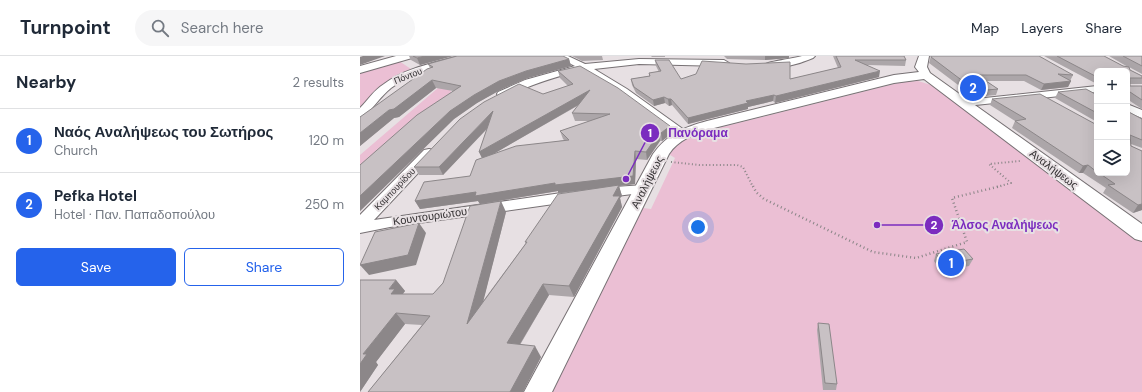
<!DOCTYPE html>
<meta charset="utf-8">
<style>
:root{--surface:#fff;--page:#f6f6f7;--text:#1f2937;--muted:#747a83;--line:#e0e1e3;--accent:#2563eb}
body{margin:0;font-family:"DM Sans",sans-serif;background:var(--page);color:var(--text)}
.controls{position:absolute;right:12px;top:12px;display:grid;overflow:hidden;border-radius:6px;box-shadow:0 4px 16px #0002}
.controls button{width:36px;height:36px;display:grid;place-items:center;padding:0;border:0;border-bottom:1px solid var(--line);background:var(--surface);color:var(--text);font:20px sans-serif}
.you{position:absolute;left:338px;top:171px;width:14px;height:14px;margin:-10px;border:3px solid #fff;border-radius:50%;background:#1a73e8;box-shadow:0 0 0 6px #1a73e833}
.badge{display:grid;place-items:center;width:26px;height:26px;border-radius:50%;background:var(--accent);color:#fff;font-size:13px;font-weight:700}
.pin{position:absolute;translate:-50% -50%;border:2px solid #fff;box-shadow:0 1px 4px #0006}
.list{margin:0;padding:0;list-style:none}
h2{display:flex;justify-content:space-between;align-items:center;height:52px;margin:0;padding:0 16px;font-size:17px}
h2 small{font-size:13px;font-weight:400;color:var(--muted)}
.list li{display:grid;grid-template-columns:26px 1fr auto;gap:12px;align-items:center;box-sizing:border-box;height:64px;padding:0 16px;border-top:1px solid var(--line)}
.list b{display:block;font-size:15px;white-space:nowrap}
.list p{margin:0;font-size:13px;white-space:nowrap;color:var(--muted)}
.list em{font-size:13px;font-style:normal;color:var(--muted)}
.actions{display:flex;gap:8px;padding:12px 16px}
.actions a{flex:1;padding:9px 0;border:1px solid var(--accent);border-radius:6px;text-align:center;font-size:14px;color:var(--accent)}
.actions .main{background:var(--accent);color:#fff}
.icon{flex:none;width:22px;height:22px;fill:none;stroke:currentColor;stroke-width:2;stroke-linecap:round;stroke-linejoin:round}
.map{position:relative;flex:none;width:782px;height:336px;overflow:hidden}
header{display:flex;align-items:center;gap:24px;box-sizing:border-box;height:56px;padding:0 20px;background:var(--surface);border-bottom:1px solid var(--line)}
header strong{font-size:19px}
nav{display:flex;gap:22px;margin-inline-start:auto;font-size:14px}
.search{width:280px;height:36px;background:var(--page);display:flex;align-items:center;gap:10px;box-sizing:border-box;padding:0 14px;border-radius:22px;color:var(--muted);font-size:15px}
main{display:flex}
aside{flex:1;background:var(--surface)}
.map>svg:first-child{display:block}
.green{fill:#ebbfd4}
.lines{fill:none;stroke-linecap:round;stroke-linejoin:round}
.minor-casing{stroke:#777174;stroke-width:2}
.tertiary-casing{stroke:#777174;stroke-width:2}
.path-far1{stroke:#8a8587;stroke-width:2;stroke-dasharray:1 2.5;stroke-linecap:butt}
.path{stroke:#8a8587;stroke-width:2.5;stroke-dasharray:1 3;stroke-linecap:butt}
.minor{fill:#fff;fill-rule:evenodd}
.tertiary{fill:#fff;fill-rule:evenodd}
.wall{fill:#aca6a9;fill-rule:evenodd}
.shaded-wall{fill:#8c8789}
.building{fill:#c8c1c4;stroke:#8c8789}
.labels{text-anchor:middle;stroke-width:4;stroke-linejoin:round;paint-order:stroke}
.far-street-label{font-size:9px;fill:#343133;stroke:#e7e0e3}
.street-label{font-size:11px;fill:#343133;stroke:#e7e0e3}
.leader{fill:none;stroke:#7b2cbf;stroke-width:1.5}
.callout-dot{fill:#7b2cbf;stroke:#e7e0e3;stroke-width:1.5}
.mark-label{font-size:12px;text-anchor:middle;font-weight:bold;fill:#fff}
.callout-label{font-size:12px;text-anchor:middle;font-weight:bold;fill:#7b2cbf;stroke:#e7e0e3;stroke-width:4;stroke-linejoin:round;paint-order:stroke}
</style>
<header>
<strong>Turnpoint</strong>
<div class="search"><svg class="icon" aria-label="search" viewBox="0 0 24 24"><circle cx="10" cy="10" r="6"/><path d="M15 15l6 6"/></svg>Search here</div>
<nav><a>Map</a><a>Layers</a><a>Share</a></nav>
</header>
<main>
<aside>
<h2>Nearby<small>2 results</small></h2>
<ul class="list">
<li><span class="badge">1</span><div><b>Ναός Αναλήψεως του Σωτήρος</b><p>Church</p></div><em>120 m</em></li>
<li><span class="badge">2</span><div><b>Pefka Hotel</b><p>Hotel · Παν. Παπαδοπούλου</p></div><em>250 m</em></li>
</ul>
<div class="actions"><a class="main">Save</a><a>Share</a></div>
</aside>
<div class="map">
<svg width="782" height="336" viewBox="0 0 782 336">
<rect width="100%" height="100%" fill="#e7e0e3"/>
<g class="green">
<polygon points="39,5 54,15 0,54 0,17"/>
<polygon points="112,15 90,34 95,42 0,119 0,99 78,32"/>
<polygon points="558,25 571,29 583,36 782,186 782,336 192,336 283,152 291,153 315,102 307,97 308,94 333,79 346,75 542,26"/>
</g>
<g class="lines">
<defs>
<g id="minor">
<path d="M 99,0 L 114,0 L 112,2 C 85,10 54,15 31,32 C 21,40 13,52 4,61 L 0,62 L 0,52 C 8,44 14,34 24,28 C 45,12 74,7 99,0 Z"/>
<path d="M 195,0 L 208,0 L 225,8 L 279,3 L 364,4 L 369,7 L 364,10 L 279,8 L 234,13 L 267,33 L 327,76 L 329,79 L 327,82 L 319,82 L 260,38 L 222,14 C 199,20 178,26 156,36 C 150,38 145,42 138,40 L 137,38 L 138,36 L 165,24 L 215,10 Z"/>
<path d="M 442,0 L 455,0 L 453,2 C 444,6 412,17 404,9 C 409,5 433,3 442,0 Z"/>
<polygon points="737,30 737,36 606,50 600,47 606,44"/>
<polygon points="767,48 782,54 782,62 767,56"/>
<polygon points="69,93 74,94 76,97 74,100 14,164 215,135 220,137 222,140 220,143 215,145 30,171 0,177 0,159 64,94"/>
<polygon points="284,129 289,130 291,133 289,136 240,142 235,140 233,137 235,134 240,132"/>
</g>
<g id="tertiary">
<polygon points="36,0 53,0 52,2 0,17 0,10"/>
<path d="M 559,0 L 569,0 L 567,11 L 570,17 L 782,168 L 782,185 L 775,183 L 564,23 L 534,27 L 350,73 C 334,78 318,84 309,98 L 192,336 L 164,336 L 293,98 C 307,78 325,71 347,65 L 534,19 L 559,16 L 555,11 Z"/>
</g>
</defs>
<use href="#minor" class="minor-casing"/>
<use href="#tertiary" class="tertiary-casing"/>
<g class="path-far1">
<polyline points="311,106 339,109 377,109 383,111 393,131"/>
<polyline points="637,131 651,127 629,108 660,105"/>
</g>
<polyline class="path" points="393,130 396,136 404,143 513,196 556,202 607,186 592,142 641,130"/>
<use href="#minor" class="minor"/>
<use href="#tertiary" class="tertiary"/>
</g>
<g class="wall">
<polygon points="49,0 93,0 60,9 51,4"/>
<polygon points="212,0 242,0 243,4 222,5"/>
<polygon points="291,0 305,0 305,1 292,1"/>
<polygon points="364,0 429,0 429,2 405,4 367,3"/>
<polygon points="473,0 544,0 546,4 545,10 507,9 519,21 415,47 413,45 388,51 388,53 328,68 312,49 309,50 305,47 294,50 276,37 272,29 271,23 289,20 289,17 299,16 296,10 295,4 321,23 430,23 478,12"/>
<polygon points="571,0 713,19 710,25 711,25 708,31 681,34 664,25 626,25 638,33 636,39 614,41 569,7"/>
<polygon points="684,0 744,0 763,10 768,11 749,0 782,0 782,18 769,11 770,14 782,20 782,28 770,28 770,30 782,30 782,53 767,43 767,15 737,15 737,27 735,27"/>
<polygon points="209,3 211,10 168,22 142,33 117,47 94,63 0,155 0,109 93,35 76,32 39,61 34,62 0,90 0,61 70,12 68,8"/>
<path d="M 198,15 L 311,78 L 302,85 L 300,85 L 287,104 L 276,103 L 275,128 L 259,130 L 262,140 L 260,142 L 262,151 L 214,241 L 189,239 L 160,289 L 181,301 L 163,336 L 8,336 L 62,269 L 45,268 L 16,306 L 18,309 L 0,336 L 36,224 L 45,235 L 43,238 L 73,238 L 146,156 L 123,245 L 166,187 L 165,186 L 219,135 L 198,137 L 198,135 L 120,148 L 118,145 L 60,153 L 55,145 L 110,120 L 122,102 L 119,96 L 127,73 L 83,119 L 59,119 L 54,111 L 183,38 L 208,30 L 200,22 ZM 219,49 L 212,57 L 215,65 L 230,65 L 200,75 L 203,83 L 204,84 L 133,98 Z"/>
<polygon points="698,36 737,39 737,66 695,42"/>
<polygon points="632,43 737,69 737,117 767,117 767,55 782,63 782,92 771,88 771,90 782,95 782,154 773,157 743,137 746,132 723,117 719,117 652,72 655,65 630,49"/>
<polygon points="576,198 613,203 609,210 581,215 574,205"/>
<polygon points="458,267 477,328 476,334 463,334 457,274"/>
</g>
<g class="shaded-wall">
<polygon points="3,0 25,0 0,9 0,1"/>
<polygon points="65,0 93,0 60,9 57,2"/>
<polygon points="405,0 429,0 429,2 405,4"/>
<polygon points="209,3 211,10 168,22 142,33 117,47 94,63 0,155 0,140 90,55 114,39 139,25 166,15"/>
<polygon points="520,15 519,21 415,47 416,40"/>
<polygon points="72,24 76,32 39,61 34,62 0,90 0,77 29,54"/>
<polygon points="711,25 708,31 681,34 684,28"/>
<polygon points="230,34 232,41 123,104 119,96"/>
<polygon points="414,39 413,45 388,51 388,53 328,68 328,62 386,45"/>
<polygon points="304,41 305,47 294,50 293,44"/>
<polygon points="308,43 311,43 312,49 309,50"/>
<polygon points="133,55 136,63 83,119 79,111"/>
<polygon points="310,70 311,78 302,85 301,77"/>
<polygon points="299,77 300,85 287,104 286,96"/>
<polygon points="275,95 276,103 275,128 259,130 262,140 260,142 262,151 214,241 209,230 253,140 259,130 198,137 198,135 120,148 118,145 60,153 55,145"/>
<polygon points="728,109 723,117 719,117 723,110"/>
<polygon points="141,145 146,156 115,278 107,268"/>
<polygon points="782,148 782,154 773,157 778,149"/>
<polygon points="59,167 66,177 56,209 9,219 0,209"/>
<polygon points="36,224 45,235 41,240 31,238 29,233"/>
<polygon points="183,228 189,239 154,298 147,287"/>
<polygon points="36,257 45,268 16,306 18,309 0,336 0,308 3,298"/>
<polygon points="175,290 181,301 163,336 150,336"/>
</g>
<g class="building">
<polygon points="53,0 65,0 57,2"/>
<polygon points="97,0 203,0 209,3 166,15 139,25 114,39 90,55 0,140 0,109 57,59 101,30 72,24 34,53 29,54 0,77 0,61 67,13 73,11 68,8"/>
<polygon points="476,0 544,0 546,4 495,4 520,15 416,40 414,39 386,45 388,47 328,62 311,43 308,43 304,41 293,44 274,31 271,23 290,20 289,17 301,15 295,4 309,4 321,23 336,18 342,5 386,8 430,6 430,23 481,11"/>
<polygon points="571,0 679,0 713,19 698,18 711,25 684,28 666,19 617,19 638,33 616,35 571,1"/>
<polygon points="697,0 744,0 763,10 769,11 770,14 782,20 782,22 770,22 770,30 782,30 782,44 767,34 767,15 737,15 737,21"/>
<polygon points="763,0 782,0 782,10"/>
<polygon points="220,10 258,32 310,70 301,77 299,77 286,96 275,95 273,120 195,129 195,127 115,140 116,136 55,145 64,126 110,120 116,104 156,90 209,84 200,75 250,58 212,57 230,34 119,96 133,55 79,111 54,111 100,63 124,46 159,28 183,38 213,28 198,15"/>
<polygon points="726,33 737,39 737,57 698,36"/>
<polygon points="680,38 737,69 737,116 728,109 723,110 655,65 666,63 632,43"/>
<polygon points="767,55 782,63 782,84 770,79 771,90 782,95 782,148 778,149 748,129 755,128 739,117 767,117"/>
<polygon points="259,129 253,140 260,140 209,230 183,228 147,287 175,290 150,336 8,336 70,260 36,257 3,298 7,298 0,308 0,224 36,224 29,233 35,233 31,238 73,238 83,227 110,150 141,145 107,268 167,186 165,186 198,138"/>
<polygon points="59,167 48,199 0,209 15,176"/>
<polygon points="604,193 613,203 584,208 576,198"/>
<polygon points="458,267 469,268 477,328 465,327"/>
</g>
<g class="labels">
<g class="far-street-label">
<text transform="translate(48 20) rotate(-22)" y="3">Πόντου</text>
<text transform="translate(35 133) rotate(-46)" y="3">Καμπουρίδου</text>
</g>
<g class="street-label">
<text transform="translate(694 113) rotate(37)" y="4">Αναλήψεως</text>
<text transform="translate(287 126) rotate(-63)" y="4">Αναλήψεως</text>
<text transform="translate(70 160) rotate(-8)" y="4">Κουντουριώτου</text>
</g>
</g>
<path class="leader" d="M266 123L290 77M517 169L574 169"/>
<g class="callout-dot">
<circle cx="266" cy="123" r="4"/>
<circle cx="517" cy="169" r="4"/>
<circle cx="290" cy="77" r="10"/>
<circle cx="574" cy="169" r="10"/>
</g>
<g class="mark-label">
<text x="290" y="81">1</text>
<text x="574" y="173">2</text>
</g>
<g class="callout-label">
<text x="338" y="81">Πανόραμα</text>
<text x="645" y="173">Άλσος Αναλήψεως</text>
</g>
</svg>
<div class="controls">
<button>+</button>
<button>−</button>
<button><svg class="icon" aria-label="layers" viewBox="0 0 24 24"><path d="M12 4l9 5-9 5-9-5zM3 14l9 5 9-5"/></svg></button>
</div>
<div class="you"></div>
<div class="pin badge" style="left:591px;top:207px">1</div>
<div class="pin badge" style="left:613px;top:32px">2</div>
</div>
</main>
